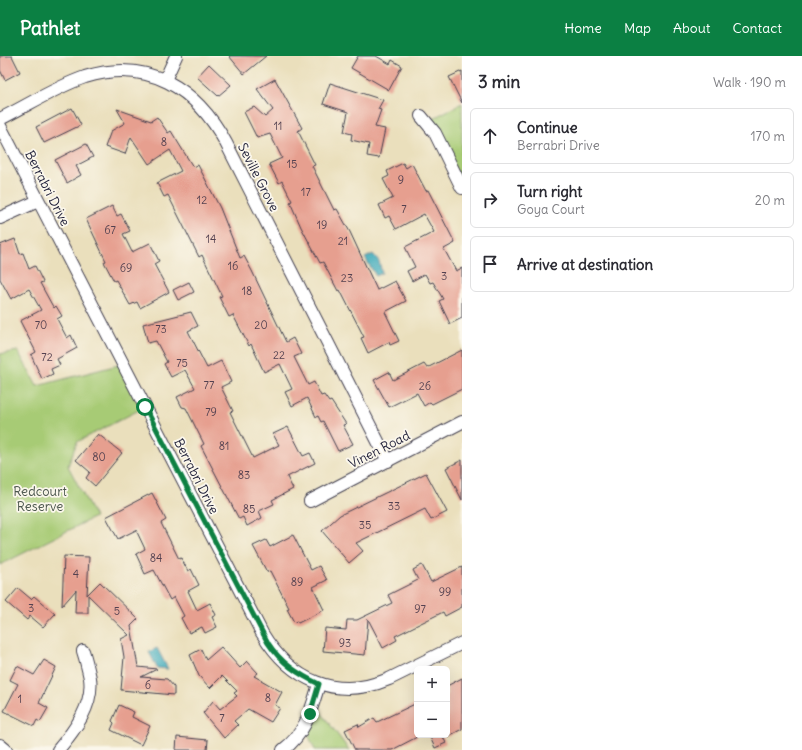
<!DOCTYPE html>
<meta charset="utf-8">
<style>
:root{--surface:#fff;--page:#f7f7f7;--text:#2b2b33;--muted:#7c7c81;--line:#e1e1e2;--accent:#0b8043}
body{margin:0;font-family:Delius,sans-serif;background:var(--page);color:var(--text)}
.controls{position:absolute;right:12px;bottom:12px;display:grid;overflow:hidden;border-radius:6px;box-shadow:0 4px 16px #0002}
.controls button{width:36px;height:36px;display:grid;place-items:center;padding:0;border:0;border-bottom:1px solid var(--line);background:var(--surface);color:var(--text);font:20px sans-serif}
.stop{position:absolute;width:12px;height:12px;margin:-9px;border:3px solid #0b8043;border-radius:50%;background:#fff}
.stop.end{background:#0b8043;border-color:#fff;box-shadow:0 1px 4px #0008}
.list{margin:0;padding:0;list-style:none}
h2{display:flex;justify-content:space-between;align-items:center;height:52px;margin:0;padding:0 16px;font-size:17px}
h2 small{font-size:13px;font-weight:400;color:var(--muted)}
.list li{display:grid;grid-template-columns:26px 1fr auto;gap:12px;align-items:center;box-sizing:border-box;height:56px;margin:0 8px 8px;padding:0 8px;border:1px solid var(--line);border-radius:6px}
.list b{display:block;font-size:15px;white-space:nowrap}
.list p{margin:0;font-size:13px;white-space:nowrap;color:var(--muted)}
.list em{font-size:13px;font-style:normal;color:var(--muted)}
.icon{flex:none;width:22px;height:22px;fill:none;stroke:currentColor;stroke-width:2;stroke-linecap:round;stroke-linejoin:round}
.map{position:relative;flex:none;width:462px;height:694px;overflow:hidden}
header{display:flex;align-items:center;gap:24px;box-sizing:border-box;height:56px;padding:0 20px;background:var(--accent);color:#fff}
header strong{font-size:19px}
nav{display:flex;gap:22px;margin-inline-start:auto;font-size:14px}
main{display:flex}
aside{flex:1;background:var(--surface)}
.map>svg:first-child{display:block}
.green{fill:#a7cb74;stroke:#647658}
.water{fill:#3aa9b9;stroke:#2e667a}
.building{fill:#e69f8f}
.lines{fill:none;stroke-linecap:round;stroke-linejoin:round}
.minor-casing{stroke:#403e4e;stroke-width:14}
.minor{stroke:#fff;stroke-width:12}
.route{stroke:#0b8043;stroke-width:5}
.labels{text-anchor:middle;stroke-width:3.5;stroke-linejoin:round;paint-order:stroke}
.number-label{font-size:11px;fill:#534150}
.street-label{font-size:13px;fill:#22223b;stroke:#fbf7ec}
.park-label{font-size:13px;fill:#4a554c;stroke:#fbf7ec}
</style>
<header>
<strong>Pathlet</strong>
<nav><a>Home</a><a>Map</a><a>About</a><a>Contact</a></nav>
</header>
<main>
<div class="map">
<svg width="462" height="694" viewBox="0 0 462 694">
<rect width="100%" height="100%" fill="#fbf7ec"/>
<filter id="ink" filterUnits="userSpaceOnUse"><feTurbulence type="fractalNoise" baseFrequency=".025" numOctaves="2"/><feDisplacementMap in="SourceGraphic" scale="8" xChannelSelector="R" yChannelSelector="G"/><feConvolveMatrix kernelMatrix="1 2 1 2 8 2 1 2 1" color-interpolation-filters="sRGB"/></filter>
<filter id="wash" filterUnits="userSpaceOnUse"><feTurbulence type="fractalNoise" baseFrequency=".012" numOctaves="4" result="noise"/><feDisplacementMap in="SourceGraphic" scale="16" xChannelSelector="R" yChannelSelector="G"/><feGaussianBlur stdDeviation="0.9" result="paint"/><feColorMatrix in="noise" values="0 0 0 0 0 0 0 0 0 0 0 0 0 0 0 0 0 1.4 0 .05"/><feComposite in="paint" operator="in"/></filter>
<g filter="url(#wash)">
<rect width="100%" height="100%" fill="#eadfbc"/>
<g class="green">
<polygon points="462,47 462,132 426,66"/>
<polygon points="18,295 37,330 122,308 145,351 77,386 68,410 95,461 0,509 0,298"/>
<polygon points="314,647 349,694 315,694 305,671"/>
</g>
<g class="water">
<polygon points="373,198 379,205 382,217 376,220 365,202"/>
<polygon points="157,592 168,613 157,612 149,596"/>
</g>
<g id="blocks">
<g class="building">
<polygon points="0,0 12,0 20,16 5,24 0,14"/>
<polygon points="229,0 266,0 244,18"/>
<polygon points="358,0 376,0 390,8 392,4 402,10 389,34 351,12"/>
<polygon points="209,8 231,29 218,40 197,21"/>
<polygon points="462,15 462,47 449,21"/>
<polygon points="275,23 302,72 298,75 315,109 312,110 334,154 337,153 350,176 377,234 395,225 406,245 385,256 399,285 390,289 389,286 368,297 361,282 364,281 340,234 338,235 323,206 320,207 301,171 290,146 292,145 282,125 279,127 269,108 282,102 270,78 257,82 244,56 254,51 265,61 273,54 257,33"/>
<polygon points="330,27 383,44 378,53 381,54 375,71 385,73 379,102 367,100 369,88 351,84 352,78 344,76 348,56 323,48"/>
<polygon points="72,52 81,69 44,87 36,71"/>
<polygon points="117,53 151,65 157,61 168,77 171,75 193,111 198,109 220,152 240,202 244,200 252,215 286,286 293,282 301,298 294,301 308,329 314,326 321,340 324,339 329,346 331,345 346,368 343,369 353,388 338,395 323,365 321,366 318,360 316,361 307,342 292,350 285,336 292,333 280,308 264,316 251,288 249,290 233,259 229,261 219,241 222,240 202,199 199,201 168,139 164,141 157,127 181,115 170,94 149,108 131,81 125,98 105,91 111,75 125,67"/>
<polygon points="86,88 93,101 76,110 81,119 67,127 55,104"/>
<polygon points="403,107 406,112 412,108 426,135 428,134 455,187 444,193 456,215 462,212 462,262 450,268 439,245 443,243 433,226 430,227 425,218 412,225 407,215 415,211 405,191 434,176 424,158 396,173 389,160 385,162 379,149 393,142 383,123 389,120 387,115"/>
<polygon points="112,150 117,160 121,158 130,175 123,178 132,196 150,187 159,205 154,208 169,236 140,252 137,246 130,249 116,224 114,225 104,206 106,205 86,163"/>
<polygon points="15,183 20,198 23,197 29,213 35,210 43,226 40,227 52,249 54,252 56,250 62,260 57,263 67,282 71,279 77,292 57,303 60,309 51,313 53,318 42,323 31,299 36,296 20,265 41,254 29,233 11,243 0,223 0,189"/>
<polygon points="189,226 194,236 178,244 173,234"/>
<polygon points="191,256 198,270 188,275 207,312 221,305 231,326 221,331 233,355 230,356 253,402 279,389 273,378 288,371 303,400 310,397 315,407 287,421 293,433 272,444 274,448 259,455 262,462 247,470 243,461 239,463 201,390 204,388 186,352 182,351 177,341 195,332 185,314 171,321 164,308 167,306 156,285 148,287 143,268"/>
<polygon points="462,294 462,333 432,348 430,346 424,350 417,337 389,351 374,324 389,316 393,324 424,308 427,312"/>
<polygon points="98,378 122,397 95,430 86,422 90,416 76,404"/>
<polygon points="462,404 462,444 446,412"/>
<polygon points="426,417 447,456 431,464 425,453 356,487 363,495 349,507 322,475 340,459"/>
<polygon points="152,437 166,464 161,467 179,503 181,502 188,515 191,513 199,529 188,535 197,554 210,547 216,559 212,561 217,571 205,577 202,571 189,577 181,562 184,560 174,541 170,544 154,514 145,518 136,498 145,493 136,474 118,483 106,461"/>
<polygon points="293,479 311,514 319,510 327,524 313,531 324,554 298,567 297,565 294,566 287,553 289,552 270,515 267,516 253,490 266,484 270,491"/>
<polygon points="64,500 89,501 87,539 100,526 138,563 131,570 138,611 157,613 141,621 167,623 174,631 174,639 121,634 124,601 121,583 129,579 88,539 88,557 75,557 76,534 62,550"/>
<polygon points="422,509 431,526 462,511 462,551 445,560 443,556 395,580 397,584 383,592 368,563 365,599 323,595 325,572 346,574 347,564 357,564 392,547 388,539 418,524 413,514"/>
<polygon points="18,532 31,543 34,540 55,558 43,571 30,560 27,564 6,546"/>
<polygon points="221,591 240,612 247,605 258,617 254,620 282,636 275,649 280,652 271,666 248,653 234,665 238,669 224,682 203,657 213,645 220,653 237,640 234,637 237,635 222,620 210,632 199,620 190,599 201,593 206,604"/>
<polygon points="44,604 56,611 39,647 48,652 40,666 37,664 34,670 4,655 18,628 10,624 17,610 34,619"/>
<polygon points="462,622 462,673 447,681 447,630"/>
<polygon points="417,647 417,681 392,694 355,694 345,674 358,668 359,671 374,662 377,666"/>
<polygon points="119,649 134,656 132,661 150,670 141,689 111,674 114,667 112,665"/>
<polygon points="429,679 442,679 446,687 435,692"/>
<polygon points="177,681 208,684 207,694 176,694"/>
</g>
</g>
</g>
<g filter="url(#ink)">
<use href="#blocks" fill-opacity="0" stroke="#403e4e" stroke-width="1"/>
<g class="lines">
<defs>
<g id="minor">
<polyline points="165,24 176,0"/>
<polyline points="421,60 435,77 462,132"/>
<path d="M 0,63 C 28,49 56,31 85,21 C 148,1 197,33 226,87 L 388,405"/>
<path d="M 0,70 L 262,577 C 291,625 336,645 389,623 L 462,587"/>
<polyline points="0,162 38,145"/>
<polyline points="310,445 462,366"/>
<polyline points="0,689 6,694"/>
<path d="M 58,694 C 74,675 94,649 90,622 C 88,613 86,604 83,595"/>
<path d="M 283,694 C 306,677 311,654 319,628"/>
</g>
</defs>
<use href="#minor" class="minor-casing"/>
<use href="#minor" class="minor"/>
</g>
</g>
<g class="lines" filter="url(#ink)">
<path class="route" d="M 145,351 L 268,587 C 281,607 298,618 319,628 L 310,658"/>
</g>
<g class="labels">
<g class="number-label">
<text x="278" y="74">11</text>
<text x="164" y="90">8</text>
<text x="292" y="112">15</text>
<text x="401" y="128">9</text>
<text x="306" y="140">17</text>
<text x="202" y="148">12</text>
<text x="404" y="157">7</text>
<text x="322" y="173">19</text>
<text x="110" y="178">67</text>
<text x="211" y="187">14</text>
<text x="343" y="189">21</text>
<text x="233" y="214">16</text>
<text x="126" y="216">69</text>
<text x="444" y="224">3</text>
<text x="347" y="226">23</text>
<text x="247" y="239">18</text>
<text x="41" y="273">70</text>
<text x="261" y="273">20</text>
<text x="161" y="277">73</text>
<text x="279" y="303">22</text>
<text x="47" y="305">72</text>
<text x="182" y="311">75</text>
<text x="209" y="333">77</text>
<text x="425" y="334">26</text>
<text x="211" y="360">79</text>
<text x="224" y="394">81</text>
<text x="99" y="405">80</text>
<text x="244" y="423">83</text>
<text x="394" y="454">33</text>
<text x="249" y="457">85</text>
<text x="365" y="473">35</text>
<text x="156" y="506">84</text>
<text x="76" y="522">4</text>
<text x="297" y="530">89</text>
<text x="445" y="540">99</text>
<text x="31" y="556">3</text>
<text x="420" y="557">97</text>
<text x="117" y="559">5</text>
<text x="345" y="591">93</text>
<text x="148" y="633">6</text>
<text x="268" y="646">8</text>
<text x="20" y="647">1</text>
<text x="222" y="666">7</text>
</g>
<g class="street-label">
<text transform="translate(259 121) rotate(63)" y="5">Seville Grove</text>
<text transform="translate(48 132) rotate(63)" y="5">Berrabri Drive</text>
<text transform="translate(379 393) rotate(-27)" y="5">Vinen Road</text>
<text transform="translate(197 420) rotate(63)" y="5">Berrabri Drive</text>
</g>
<g class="park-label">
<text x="40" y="440">Redcourt<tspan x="40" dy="15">Reserve</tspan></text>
</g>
</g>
</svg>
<div class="controls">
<button>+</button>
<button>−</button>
</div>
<div class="stop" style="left:145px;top:351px"></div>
<div class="stop end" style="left:310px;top:658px"></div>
</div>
<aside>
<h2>3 min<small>Walk · 190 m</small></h2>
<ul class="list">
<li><svg class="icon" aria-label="ahead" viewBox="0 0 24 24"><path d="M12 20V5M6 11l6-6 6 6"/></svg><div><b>Continue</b><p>Berrabri Drive</p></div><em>170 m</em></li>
<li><svg class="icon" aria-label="right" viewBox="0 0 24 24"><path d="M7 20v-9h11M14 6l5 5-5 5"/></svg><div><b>Turn right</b><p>Goya Court</p></div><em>20 m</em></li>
<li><svg class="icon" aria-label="arrive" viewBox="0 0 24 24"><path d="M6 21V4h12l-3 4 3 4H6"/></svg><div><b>Arrive at destination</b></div></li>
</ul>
</aside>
</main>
